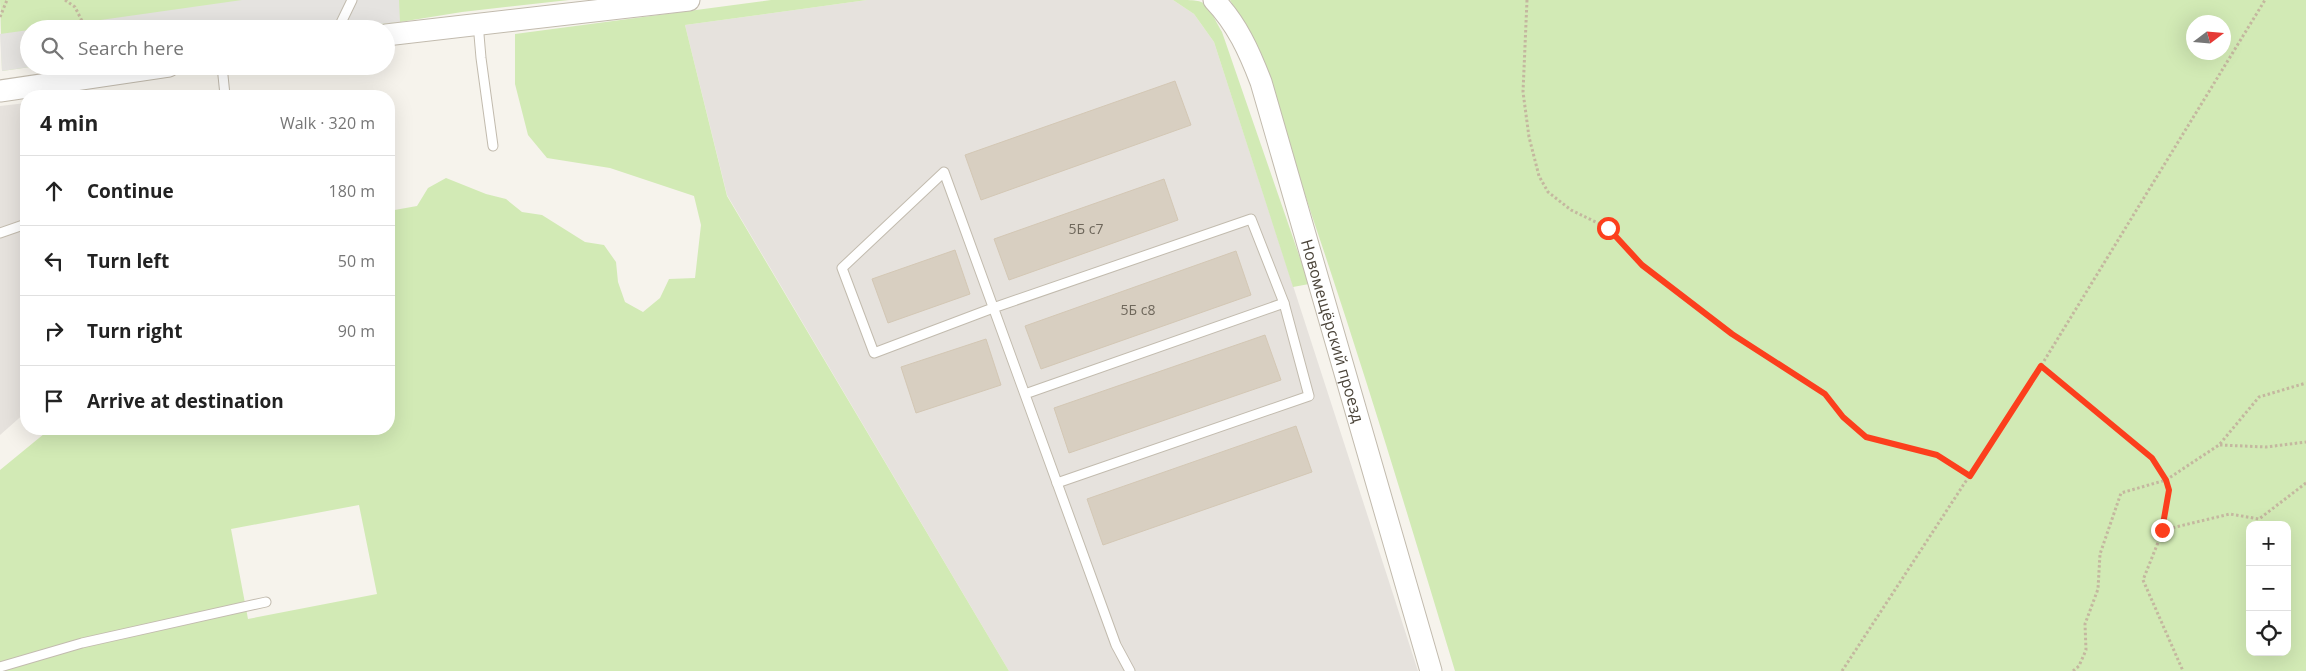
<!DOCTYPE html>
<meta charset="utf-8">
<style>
:root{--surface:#fff;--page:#f2f2f2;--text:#222;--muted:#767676;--line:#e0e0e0}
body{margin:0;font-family:"Open Sans",sans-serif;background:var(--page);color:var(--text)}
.controls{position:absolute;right:15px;bottom:15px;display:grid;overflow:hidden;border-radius:10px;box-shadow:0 5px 20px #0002}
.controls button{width:45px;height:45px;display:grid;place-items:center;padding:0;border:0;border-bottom:1px solid var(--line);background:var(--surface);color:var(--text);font:25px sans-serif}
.compass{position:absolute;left:2186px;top:15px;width:45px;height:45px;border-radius:50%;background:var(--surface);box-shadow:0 5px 20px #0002;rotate:74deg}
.stop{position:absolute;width:15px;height:15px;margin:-11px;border:4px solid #fc3f1d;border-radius:50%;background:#fff}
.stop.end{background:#fc3f1d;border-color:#fff;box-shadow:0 1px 5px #0008}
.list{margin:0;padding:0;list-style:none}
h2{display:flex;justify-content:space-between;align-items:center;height:65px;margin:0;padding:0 20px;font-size:21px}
h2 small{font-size:16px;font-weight:400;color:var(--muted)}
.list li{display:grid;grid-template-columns:32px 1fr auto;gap:15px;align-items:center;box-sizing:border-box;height:70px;padding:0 20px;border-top:1px solid var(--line)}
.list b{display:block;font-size:19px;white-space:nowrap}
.list em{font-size:16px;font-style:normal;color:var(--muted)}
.icon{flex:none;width:28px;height:28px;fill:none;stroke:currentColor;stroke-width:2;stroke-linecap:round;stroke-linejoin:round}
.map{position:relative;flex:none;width:2306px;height:671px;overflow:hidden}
.search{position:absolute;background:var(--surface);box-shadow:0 5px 20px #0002;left:20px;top:20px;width:375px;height:55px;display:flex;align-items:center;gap:12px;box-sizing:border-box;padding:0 18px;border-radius:28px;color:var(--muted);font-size:19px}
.panel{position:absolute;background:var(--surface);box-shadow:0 5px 20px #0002;left:20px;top:90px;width:375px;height:345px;border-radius:20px}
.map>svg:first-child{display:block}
.industrial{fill:#e6e2dd}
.green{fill:#d2eab5;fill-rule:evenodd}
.parking{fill:#e5e3e0}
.building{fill:#d8cfc1;stroke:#d3c7b4}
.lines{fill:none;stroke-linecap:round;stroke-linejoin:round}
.service-casing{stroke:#c2bbae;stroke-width:11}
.tertiary-casing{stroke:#c2bbae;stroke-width:23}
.path{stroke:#c4b79f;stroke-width:3;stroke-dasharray:2.5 2.5;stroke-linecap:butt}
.service{stroke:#fff;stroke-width:9}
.tertiary{stroke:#fff;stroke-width:21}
.route{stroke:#fc3f1d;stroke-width:6}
.labels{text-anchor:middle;stroke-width:4;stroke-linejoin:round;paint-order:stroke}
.number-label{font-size:14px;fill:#6e675b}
.street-label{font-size:16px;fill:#4b4439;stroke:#fff}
</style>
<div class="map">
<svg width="2306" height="671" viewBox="0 0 2306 671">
<rect width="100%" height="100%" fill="#f6f3ec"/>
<g class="industrial">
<polygon points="867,0 1173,0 1194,14 1214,42 1418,671 1009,671 727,195 685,25"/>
<polygon points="26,103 26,412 0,435 0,106"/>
</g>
<g class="green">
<polygon points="0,0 569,0 462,12 400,22 327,29 29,29 29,66 37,66 2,71"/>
<path d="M 771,0 L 867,0 L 685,25 L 727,196 L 1009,671 L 0,671 L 0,470 L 50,429 L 389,429 L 389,211 L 417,206 L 428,188 L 446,178 L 486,194 L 506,199 L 522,212 L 542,215 L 585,242 L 604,245 L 616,262 L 618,282 L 625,302 L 643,312 L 660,298 L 669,279 L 695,278 L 701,225 L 694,196 L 610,168 L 547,158 L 528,135 L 515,84 L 515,34 ZM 359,505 L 377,594 L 248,619 L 231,529 Z"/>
<path d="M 1173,0 C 1211,0 1204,0 1222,32 L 1309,284 L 1293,287 L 1214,42 L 1194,14 Z"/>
<path d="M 1230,0 L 2306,0 L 2306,671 L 1455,671 C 1409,519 1363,366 1312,216 C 1288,143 1269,66 1230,0 ZM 2194,22 L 2224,22 L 2224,52 L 2194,52 ZM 2250,525 L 2287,525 L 2287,652 L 2250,652 Z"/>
</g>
<g class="parking">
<polygon points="242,0 399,0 400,22 327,29 37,29"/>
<polygon points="29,30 29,66 37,66 2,71 0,34"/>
</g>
<g class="building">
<polygon points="1175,81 1191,125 981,200 965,155"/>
<polygon points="1164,179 1178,220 1009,280 994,239"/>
<polygon points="955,250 970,294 888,323 872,279"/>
<polygon points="1236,251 1251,295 1041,369 1025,326"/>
<polygon points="1265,335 1281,380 1069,453 1054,408"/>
<polygon points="986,339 1001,385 916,413 901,367"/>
<polygon points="1296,426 1312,472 1103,545 1087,499"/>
</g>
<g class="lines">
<defs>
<g id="service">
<polyline points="478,23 481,58 493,146"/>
<polyline points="338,29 352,0"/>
<polyline points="222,66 225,95"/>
<polyline points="0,233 26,224"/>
<polyline points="1025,394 1284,303 1251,219 993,308 874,353 842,268 944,172 1116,645 1130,671"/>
<polyline points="1057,483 1309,396 1284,303"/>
<polyline points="0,667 82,643 266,602"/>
</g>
<g id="tertiary">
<path id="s1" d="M 1214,0 C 1237,24 1249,51 1261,82 L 1431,671"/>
<polyline points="386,35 689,0"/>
<polyline points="0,91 169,66"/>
</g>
</defs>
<use href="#service" class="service-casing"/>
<use href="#tertiary" class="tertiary-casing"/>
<g class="path">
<polyline points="65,0 75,7 86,29"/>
<polyline points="1527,0 1523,92 1529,137 1539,176 1548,192 1571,210 1608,228 1642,265 1732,334 1825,394 1843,417 1866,437 1937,455 1971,476"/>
<polyline points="0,17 7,0"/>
<polyline points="2041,366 2152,458 2166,480 2169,490 2163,530 2143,580 2183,671"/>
<polyline points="2220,445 2266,447 2306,442"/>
<polyline points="2163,530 2230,514 2259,519 2306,483"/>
<polyline points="1842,671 2041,366 2265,0"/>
<polyline points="2073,671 2079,666 2086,650 2085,624 2098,589 2100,554 2121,493 2166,480 2219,445 2259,397 2306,383"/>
</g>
<use href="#service" class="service"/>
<use href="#tertiary" class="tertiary"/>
</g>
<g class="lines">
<polyline class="route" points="1608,228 1642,265 1732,334 1825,394 1843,417 1866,437 1937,455 1970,476 2041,366 2152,458 2166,480 2169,490 2162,530"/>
</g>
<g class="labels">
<g class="number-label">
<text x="1086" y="234">5Б с7</text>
<text x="1138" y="315">5Б с8</text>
</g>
<g class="street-label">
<text dy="6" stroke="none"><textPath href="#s1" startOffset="354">Новомещёрский проезд</textPath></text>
</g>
</g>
</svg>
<div class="controls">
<button>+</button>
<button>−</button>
<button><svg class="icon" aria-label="locate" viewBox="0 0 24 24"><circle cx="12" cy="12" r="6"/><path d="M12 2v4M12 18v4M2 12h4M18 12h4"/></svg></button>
</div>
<svg class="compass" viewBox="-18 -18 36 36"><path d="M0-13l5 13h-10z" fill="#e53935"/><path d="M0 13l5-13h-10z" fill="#767676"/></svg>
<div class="stop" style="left:1608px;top:228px"></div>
<div class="stop end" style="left:2162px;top:530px"></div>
<div class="search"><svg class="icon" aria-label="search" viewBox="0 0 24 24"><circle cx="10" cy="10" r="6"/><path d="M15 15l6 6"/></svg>Search here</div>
<section class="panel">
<h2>4 min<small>Walk · 320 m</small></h2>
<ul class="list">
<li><svg class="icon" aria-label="ahead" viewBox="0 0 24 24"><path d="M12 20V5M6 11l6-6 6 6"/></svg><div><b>Continue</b></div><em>180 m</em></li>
<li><svg class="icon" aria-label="left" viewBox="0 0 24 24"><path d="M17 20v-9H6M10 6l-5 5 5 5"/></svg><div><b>Turn left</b></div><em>50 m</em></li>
<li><svg class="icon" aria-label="right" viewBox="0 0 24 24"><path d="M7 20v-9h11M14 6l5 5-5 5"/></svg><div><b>Turn right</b></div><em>90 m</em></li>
<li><svg class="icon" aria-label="arrive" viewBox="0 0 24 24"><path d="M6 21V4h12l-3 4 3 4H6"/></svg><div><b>Arrive at destination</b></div></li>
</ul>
</section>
</div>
